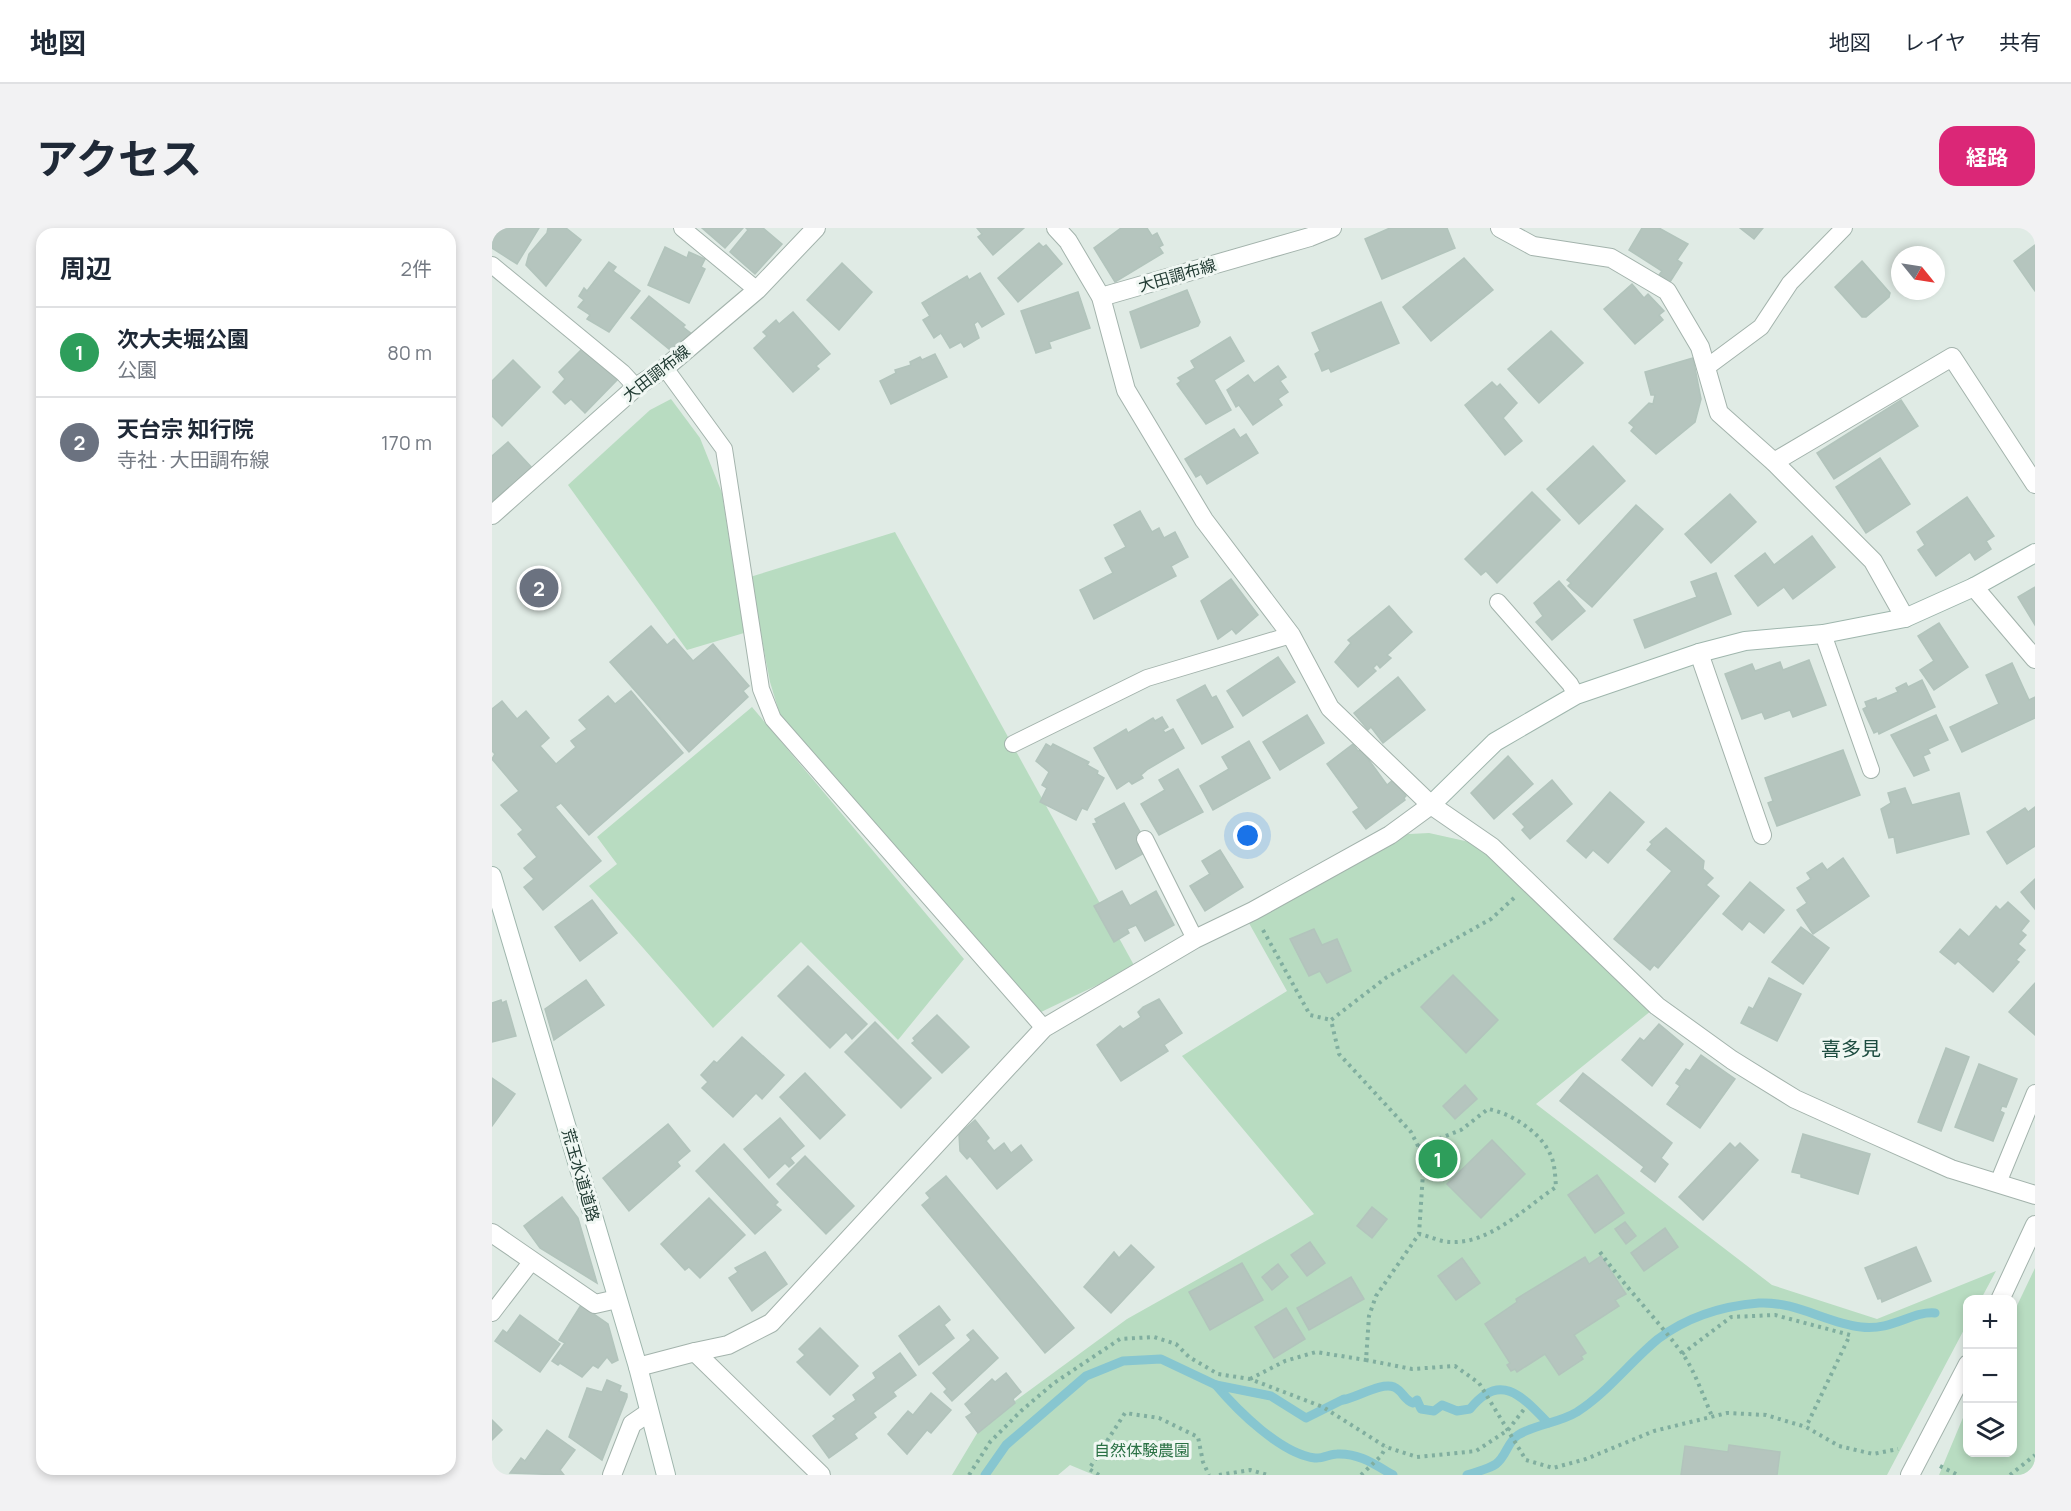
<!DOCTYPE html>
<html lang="ja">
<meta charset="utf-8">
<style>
:root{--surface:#fff;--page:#f2f2f3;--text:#1f2937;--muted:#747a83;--line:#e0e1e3;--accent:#db2777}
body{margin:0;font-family:Manrope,"Noto Sans JP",sans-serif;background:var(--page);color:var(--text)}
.controls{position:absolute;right:18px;bottom:18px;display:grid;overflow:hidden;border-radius:12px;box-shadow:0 3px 9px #0003}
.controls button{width:54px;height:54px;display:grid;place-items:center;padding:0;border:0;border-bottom:2px solid var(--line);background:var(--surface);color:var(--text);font:30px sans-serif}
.compass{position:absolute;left:1399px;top:18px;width:54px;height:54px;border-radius:50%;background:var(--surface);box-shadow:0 3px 9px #0003;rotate:120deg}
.you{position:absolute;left:756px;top:608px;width:21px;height:21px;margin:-15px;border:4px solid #fff;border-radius:50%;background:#1a73e8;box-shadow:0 0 0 9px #1a73e833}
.badge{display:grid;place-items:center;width:39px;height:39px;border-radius:50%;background:var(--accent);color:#fff;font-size:20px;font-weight:700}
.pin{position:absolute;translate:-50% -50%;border:3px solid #fff;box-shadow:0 2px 6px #0006}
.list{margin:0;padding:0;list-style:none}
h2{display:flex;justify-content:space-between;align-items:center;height:78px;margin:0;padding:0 24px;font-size:26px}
h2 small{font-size:20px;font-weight:400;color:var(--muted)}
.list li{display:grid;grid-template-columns:39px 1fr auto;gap:18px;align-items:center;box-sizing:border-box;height:90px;padding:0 24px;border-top:2px solid var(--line)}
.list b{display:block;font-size:22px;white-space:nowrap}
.list p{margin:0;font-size:20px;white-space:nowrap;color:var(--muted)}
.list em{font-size:20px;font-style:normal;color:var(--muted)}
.icon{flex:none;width:33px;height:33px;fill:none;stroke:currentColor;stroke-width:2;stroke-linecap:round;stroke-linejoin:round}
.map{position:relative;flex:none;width:1543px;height:1247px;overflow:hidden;border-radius:18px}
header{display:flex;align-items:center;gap:36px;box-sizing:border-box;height:84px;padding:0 30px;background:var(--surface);border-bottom:2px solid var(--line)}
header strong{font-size:28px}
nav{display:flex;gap:33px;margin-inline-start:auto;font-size:21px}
.intro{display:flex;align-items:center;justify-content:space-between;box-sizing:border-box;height:144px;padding:0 36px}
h1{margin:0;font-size:42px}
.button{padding:15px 27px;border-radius:18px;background:var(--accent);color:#fff;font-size:21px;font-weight:700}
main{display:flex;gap:36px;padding:0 36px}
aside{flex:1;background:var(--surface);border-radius:18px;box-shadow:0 3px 9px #0003}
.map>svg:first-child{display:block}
.green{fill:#b8dcc1}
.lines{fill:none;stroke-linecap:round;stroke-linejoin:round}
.stream{stroke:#87c6d0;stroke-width:9}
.building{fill:#b5c5be;stroke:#b2c4bc;stroke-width:1.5}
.lane-casing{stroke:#a3b3ac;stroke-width:18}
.street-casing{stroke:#a3b3ac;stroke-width:20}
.secondary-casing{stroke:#9fb6ad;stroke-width:20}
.path{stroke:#80ae9f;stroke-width:4;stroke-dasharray:3 4.5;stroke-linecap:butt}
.lane{stroke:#fff;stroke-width:16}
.street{stroke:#fff;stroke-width:18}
.secondary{stroke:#fff;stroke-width:18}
.labels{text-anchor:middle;stroke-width:6;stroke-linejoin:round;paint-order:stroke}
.street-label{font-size:16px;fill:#213b33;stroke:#f0f7f3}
.park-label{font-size:16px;fill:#2b7145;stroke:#f0f7f3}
.quarter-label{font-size:20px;fill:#1d4c40;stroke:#f0f7f3}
</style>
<header>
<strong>地図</strong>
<nav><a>地図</a><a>レイヤ</a><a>共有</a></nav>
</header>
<div class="intro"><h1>アクセス</h1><a class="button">経路</a></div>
<main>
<aside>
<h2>周辺<small>2件</small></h2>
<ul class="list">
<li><span class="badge" style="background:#2e9e5b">1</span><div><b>次大夫堀公園</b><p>公園</p></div><em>80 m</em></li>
<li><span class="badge" style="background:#6b7280">2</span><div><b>天台宗 知行院</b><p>寺社 · 大田調布線</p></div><em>170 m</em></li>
</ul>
</aside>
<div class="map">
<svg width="1543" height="1247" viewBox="0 0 1543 1247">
<rect width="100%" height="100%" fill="#e0ebe5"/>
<g class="green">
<polygon points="179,171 208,210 230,265 252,405 195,422 76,257 158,182"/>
<polygon points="403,304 643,739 547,785 288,487 278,454 258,349"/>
<polygon points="260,479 472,731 406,812 309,714 221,800 97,658 125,636 105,609"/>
<polygon points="937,605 1000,619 1165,778 1044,876 1280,1057 1385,1091 1504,1043 1489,1071 1476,1072 1475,1096 1395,1247 602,1247 578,1237 566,1247 460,1247 490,1197 635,1091 822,986 690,828 795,763 753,688 898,607"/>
<polygon points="1543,1040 1543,1247 1447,1247 1475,1180 1476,1224 1520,1224 1521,1086"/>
</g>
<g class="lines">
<g class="stream">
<path d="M 724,1157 C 745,1182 789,1226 823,1230 C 830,1231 838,1226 845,1226 C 867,1225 882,1236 901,1247"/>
<path d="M 851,1172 C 866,1169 889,1154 902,1159 C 911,1163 912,1172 921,1175 L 925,1172 L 929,1181 L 942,1183 L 950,1177 L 965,1183 L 978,1181 C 1008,1143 1030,1168 1056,1195"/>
<polyline points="493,1247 514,1217 594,1148 631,1133 669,1131 724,1157 779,1168 814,1190 852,1171"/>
<path d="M 975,1247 C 983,1244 997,1241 1004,1236 C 1014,1229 1016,1213 1026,1207 C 1044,1196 1067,1195 1085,1184 C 1116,1164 1138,1134 1166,1111 C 1195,1089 1231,1078 1267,1075 C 1303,1073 1335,1095 1369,1099 C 1400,1103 1420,1083 1443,1085"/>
</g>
</g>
<g class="building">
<polygon points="0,0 47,0 25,36 0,20"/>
<polygon points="56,0 74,0 89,12 54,58 34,37 37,26 55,5"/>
<polygon points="210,0 251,0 233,20"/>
<polygon points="254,0 271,0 290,16 263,46 238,24 256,2"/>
<polygon points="485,0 532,0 501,27 486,9 490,6"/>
<polygon points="629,0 655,0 660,8 665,5 671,17 667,19 671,25 623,54 602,20"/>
<polygon points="898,0 955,0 963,20 890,51 873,11"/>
<polygon points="1150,0 1167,0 1196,16 1185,32 1190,35 1178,54 1167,47 1170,43 1137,22"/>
<polygon points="1248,0 1271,0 1262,11"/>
<polygon points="547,15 551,19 554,17 570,36 526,74 506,50"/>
<polygon points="1543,17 1543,63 1522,33"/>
<polygon points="173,19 195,30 197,24 213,31 209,39 213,41 197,75 156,57"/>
<polygon points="972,30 1001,62 939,113 911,79"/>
<polygon points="1370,33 1398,65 1397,69 1374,89 1370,89 1343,59"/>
<polygon points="117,34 124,39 121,43 148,63 117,104 95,91 98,87 86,79 92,72 87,68 92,60 95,63"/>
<polygon points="350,35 380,64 347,102 315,72"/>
<polygon points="488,45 512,86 490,99 486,93 482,96 487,110 472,119 469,114 458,120 449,105 442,110 431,92 438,88 430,75 475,48 477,52"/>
<polygon points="1140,56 1152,70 1156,66 1172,83 1167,87 1171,92 1143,116 1112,81"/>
<polygon points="695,62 708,94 706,98 649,120 638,84"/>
<polygon points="586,64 598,100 557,114 559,120 544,125 529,83"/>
<polygon points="157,68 193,97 191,99 200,106 183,126 139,90"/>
<polygon points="889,74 907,115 839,144 837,140 830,143 823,126 828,123 820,105"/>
<polygon points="301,84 338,126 324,138 327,141 301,164 262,120 275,108 271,104 284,92 287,96"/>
<polygon points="1059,103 1091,135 1047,175 1016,141"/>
<polygon points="738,109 752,133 722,152 739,182 714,196 685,156 689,153 686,150 703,140 699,133"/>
<polygon points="93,118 126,151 93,185 79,171 73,176 61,164 73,151 67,144"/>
<polygon points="443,126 455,149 399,176 388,153 404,145 403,142 419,137 418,134 428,129 430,132"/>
<polygon points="1201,130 1209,171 1203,194 1164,226 1139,203 1142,199 1137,195 1157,175 1161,176 1163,167 1159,167 1153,144"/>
<polygon points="21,132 48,159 10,198 0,188 0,153"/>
<polygon points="786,138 794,149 788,153 796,164 786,171 790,177 761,197 747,177 744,179 735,162 756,147 762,155"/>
<polygon points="1000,154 1005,159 1008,156 1025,175 1011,190 1030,213 1013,227 973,177"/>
<polygon points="1409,172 1426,198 1342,251 1325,225"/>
<polygon points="742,201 748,210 754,206 766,225 715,256 709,246 704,249 693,231"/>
<polygon points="16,214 42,242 0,280 0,228"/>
<polygon points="1101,218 1133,253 1087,296 1055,261"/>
<polygon points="1388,230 1418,276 1374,305 1344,259"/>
<polygon points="1040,264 1068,292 1005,355 994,343 989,347 973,331"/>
<polygon points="1238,266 1264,294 1219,335 1193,306"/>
<polygon points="1475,269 1502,308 1494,313 1499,321 1483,332 1478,324 1444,348 1426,322 1433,317 1425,304"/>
<polygon points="1144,277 1171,301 1100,379 1076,358 1079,355 1075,352"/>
<polygon points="648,283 660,304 667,300 672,310 683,304 696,329 679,338 684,348 602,391 588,362 621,345 613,330 634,319 622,297"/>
<polygon points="1320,308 1343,339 1301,371 1292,359 1266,378 1243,348 1273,325 1282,337"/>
<polygon points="1224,345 1239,386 1153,420 1142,392 1205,369 1199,354"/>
<polygon points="739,351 766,387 744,406 740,401 726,411 709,373"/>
<polygon points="1067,353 1093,383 1060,412 1044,394 1051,388 1042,375"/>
<polygon points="1543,359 1543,397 1526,369"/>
<polygon points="897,378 920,404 895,427 899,430 888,440 885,436 881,440 884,443 866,459 843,434 859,415 856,412"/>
<polygon points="1447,395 1476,439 1442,462 1428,442 1442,433 1426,408"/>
<polygon points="159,398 175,417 182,411 201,433 221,416 257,458 251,463 256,469 197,524 118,434"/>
<polygon points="786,429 803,454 751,488 735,463"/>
<polygon points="1317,432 1334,477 1301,489 1298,482 1273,491 1270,484 1250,491 1233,446 1260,436 1263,443 1288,434 1291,442"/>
<polygon points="1520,435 1537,472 1543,469 1543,490 1470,524 1458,499 1507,476 1494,447"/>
<polygon points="906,449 933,482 891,515 879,499 876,502 862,485"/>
<polygon points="1430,452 1443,479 1387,506 1386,503 1382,505 1371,481 1375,479 1373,474 1384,470 1385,473 1406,464 1404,460 1414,455 1416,459"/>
<polygon points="713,457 720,470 724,468 741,499 710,516 685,472"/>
<polygon points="139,463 191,525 97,607 69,575 63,579 109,633 51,682 32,659 42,651 32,640 45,629 26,606 31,602 9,577 27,563 0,531 3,526 0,523 0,481 10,473 25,491 34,483 57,510 48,518 64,536 84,519 79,513 95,501 87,492 116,468 123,476"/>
<polygon points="815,487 832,515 788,542 771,514"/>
<polygon points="1444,487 1456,512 1436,521 1438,525 1431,528 1437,542 1422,548 1399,507"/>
<polygon points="670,489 676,499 671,502 673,505 681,501 692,520 656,541 649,547 651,550 640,556 637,553 625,561 602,520 634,501 636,505 661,490 663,493"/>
<polygon points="757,513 778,550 721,582 708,558 737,541 730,529"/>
<polygon points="554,516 559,519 561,516 597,534 595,537 606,543 605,546 612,550 595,582 590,580 584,592 548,574 555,560 550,557 557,544 544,533"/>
<polygon points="861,516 866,523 869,521 895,557 902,551 914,568 912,570 913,572 874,601 861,584 867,580 835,536"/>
<polygon points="1351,522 1368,567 1285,598 1276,575 1281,573 1273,550"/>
<polygon points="1016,528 1041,556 1002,591 979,565"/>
<polygon points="686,541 711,584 667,607 649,576 673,562 667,552"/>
<polygon points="1060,552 1080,576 1038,611 1030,602 1033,599 1021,586"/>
<polygon points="1413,560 1420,577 1467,565 1477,606 1405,625 1402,609 1397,610 1389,581 1399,575 1396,565"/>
<polygon points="1118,564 1152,594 1116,635 1101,622 1094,630 1075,613"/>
<polygon points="632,575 653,613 652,625 624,641 601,596 605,595 603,591"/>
<polygon points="1543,579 1543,618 1515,636 1495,604 1533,580 1536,584"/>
<polygon points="1174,600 1212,633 1211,641 1221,650 1214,657 1227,668 1166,740 1162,737 1158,742 1122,711 1180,643 1155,622 1160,616 1158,614"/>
<polygon points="728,622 751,659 713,683 698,658 718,646 710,633"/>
<polygon points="1351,630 1377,668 1321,706 1305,682 1315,675 1305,660 1319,651 1315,645 1330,635 1335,642"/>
<polygon points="1543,651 1543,681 1529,664"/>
<polygon points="1258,654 1292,682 1272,705 1257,693 1250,702 1231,686"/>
<polygon points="630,663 638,678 664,663 682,697 653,713 644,697 635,701 637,705 622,714 602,678"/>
<polygon points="100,672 125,705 88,733 63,699"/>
<polygon points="1516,674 1537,693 1529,703 1534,707 1526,716 1533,722 1524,732 1527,734 1501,764 1466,733 1463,736 1448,724 1468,701 1477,709 1504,678 1508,682"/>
<polygon points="1309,699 1337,720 1311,756 1280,734"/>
<polygon points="822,701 830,717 845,711 859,743 835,755 828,743 817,748 798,711"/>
<polygon points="316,738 375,796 360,811 354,804 338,820 286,768"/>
<polygon points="961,747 1006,792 974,825 929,779"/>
<polygon points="1277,750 1309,766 1285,813 1249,795 1257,779 1261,781"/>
<polygon points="94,752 112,777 62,812 53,781"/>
<polygon points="1543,755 1543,807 1517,784"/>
<polygon points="667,771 690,805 672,817 676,823 629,853 605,817 628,798 631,801 649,789 646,784 651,779"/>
<polygon points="9,772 10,775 14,773 24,808 0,814 0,775"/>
<polygon points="445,787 477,819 450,845 420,815 423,813 421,810"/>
<polygon points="383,794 439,850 409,880 353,824"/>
<polygon points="1167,796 1191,816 1160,858 1130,832 1148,810 1152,813"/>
<polygon points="250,809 292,847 270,871 264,865 241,889 210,860 216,854 209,847 222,833 225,835"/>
<polygon points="1454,820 1477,829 1449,903 1426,894"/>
<polygon points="1209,827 1243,851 1208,900 1175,876 1188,858 1184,855 1194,841 1198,843"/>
<polygon points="1487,836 1525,851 1514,879 1510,878 1508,883 1512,885 1501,913 1463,899"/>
<polygon points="313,845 353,887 328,911 288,869"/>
<polygon points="1091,845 1180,915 1169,930 1176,936 1163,954 1149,943 1152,939 1068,873"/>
<polygon points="0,850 23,866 0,898"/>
<polygon points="973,857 985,871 963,891 951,878"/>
<polygon points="288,890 312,918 298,930 302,935 297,939 293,935 277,950 252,921"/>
<polygon points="483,892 497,910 494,913 502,923 512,915 519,925 529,917 540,932 505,961 478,928 475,931 468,923 467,906"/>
<polygon points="176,896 198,923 185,934 188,938 137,983 111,950"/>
<polygon points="1311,906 1378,926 1366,966 1309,949 1309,946 1300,944"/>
<polygon points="1000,912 1033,946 989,990 955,956"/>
<polygon points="1238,915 1243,920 1248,915 1266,932 1211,992 1187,969"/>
<polygon points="232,916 286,974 283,977 289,982 263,1006 204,943"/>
<polygon points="313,928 362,978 334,1006 285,956"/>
<polygon points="1105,947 1132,985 1103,1005 1076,967"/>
<polygon points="454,948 582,1100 553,1125 430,977 438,970 434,965"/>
<polygon points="70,969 86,990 105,1055 48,1020 32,998"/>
<polygon points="217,970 253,1007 208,1050 197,1039 193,1042 169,1016"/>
<polygon points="880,979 895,991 880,1010 865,998"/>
<polygon points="1133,994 1144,1008 1134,1016 1123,1001"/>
<polygon points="1173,1000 1186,1019 1152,1043 1139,1025"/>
<polygon points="818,1014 833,1035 815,1048 799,1027"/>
<polygon points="639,1017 662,1039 619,1085 592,1059 622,1024 627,1030"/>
<polygon points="1424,1019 1439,1053 1390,1074 1389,1070 1386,1071 1373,1040"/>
<polygon points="273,1024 295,1056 260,1083 237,1050 246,1044 243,1040"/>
<polygon points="1109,1028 1134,1066 1123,1072 1127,1078 1082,1107 1094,1125 1089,1128 1091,1131 1067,1147 1053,1126 1025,1144 1023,1141 1019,1143 1015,1137 1018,1135 993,1096 1025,1074 1024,1071 1093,1029 1097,1036"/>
<polygon points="970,1030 988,1055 964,1072 946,1048"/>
<polygon points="750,1035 771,1072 718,1102 697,1064"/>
<polygon points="786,1036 796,1049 780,1062 770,1049"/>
<polygon points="859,1049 872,1071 817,1102 805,1080"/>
<polygon points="89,1077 116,1096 126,1132 120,1135 115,1129 106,1140 101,1137 90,1149 68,1135 66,1137 60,1133 73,1115 67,1112"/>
<polygon points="447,1078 458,1092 452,1097 462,1110 427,1137 407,1108"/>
<polygon points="794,1080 813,1111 782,1130 763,1099"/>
<polygon points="28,1087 68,1116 48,1144 3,1113 11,1102 15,1105"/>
<polygon points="328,1100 366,1138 338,1167 305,1134 313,1127 307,1121"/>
<polygon points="481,1102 506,1130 460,1173 452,1164 455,1161 441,1145 479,1112 475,1107"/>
<polygon points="408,1125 424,1147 401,1164 404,1168 381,1185 384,1189 362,1206 365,1210 337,1230 321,1208 344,1191 341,1188 364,1172 361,1167 384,1150 381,1145"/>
<polygon points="514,1145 529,1164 521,1171 523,1175 486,1205 474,1189 480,1185 473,1176 500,1151 503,1154"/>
<polygon points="115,1152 129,1158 127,1163 135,1166 135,1169 110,1232 77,1209 95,1160 110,1164"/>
<polygon points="439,1165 459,1182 439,1205 435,1202 415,1226 396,1206 416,1183 421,1187"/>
<polygon points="0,1192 10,1202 0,1212"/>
<polygon points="55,1202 83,1222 68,1242 72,1247 18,1245 29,1230 33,1233"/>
<polygon points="1237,1217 1288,1224 1285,1247 1189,1247 1193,1218 1236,1224"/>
</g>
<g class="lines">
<defs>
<g id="lane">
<polyline points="190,0 265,62"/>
<polyline points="0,37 131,145 144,159"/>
<polyline points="1215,139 1269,99 1298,55 1352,0"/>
<polyline points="173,140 232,221 269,461 281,491 552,800"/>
<polyline points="1006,374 1078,456 1084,467"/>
<polyline points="1331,406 1379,542"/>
<polyline points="521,516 655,450 799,407"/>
<polyline points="653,611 703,711"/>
<polyline points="1506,955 1543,865"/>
<polyline points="0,1085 40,1033"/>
</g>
<g id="street">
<polyline points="564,0 576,13 609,69 634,162 712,292 799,407 838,480 939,577 1000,619 1165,778 1240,832 1303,871 1376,904 1459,941 1543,967"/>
<polyline points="1008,0 1041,18 1119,30 1175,63 1208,119 1227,185 1282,234 1381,333 1413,390"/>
<polyline points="609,69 818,9 840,0"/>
<polyline points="1282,234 1460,129 1543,256"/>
<polyline points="0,287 144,159 173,140 265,62 324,0"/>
<polyline points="1482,359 1543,431"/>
<polyline points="1207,425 1270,607"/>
<polyline points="0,1005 103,1076 125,1071"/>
<polyline points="1508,1072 1543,997"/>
<polyline points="203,1124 236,1117 279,1095 552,800 703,711 761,683 898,607 939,577"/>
<polyline points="146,1139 203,1124 329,1247"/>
<polyline points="120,1247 140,1196 156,1185"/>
<polyline points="1418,1247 1476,1136"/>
</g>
<g id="secondary">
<polyline points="939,577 1003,514 1084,467 1207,425 1253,413 1331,406 1413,390 1482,359 1543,325"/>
<polyline points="0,648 146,1139 174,1247"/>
</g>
</defs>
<use href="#lane" class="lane-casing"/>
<use href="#street" class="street-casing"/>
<use href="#secondary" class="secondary-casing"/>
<g class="path">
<polyline points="1022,670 999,691 895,749 839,792 847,826 919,904 932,930 927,1006 884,1068 877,1088 874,1132 920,1141 963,1138 987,1155 1034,1232 1061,1240 1094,1231 1162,1203 1235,1185 1274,1187 1314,1199 1347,1218 1381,1226 1406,1221"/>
<polyline points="771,702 818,787 839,792"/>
<path d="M 926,919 L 969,902 L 996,881 C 1018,885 1045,902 1056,922 C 1063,933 1063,946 1064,959 C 1034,979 998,1016 959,1014 C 949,1014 937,1008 927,1006"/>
<path d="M 1108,1024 C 1134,1060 1164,1090 1190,1125 C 1203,1143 1211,1168 1220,1188"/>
<polyline points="1190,1126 1239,1089 1283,1087 1358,1107 1314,1199"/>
<polyline points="758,1151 793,1133 824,1124 874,1132"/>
<polyline points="1448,1238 1466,1247"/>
<polyline points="477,1247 498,1214 529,1183 562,1155 628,1111 662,1109 684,1116 697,1129 726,1146 758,1151 831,1179 894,1219 925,1229 984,1223 1016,1202 1033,1180"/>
<polyline points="607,1247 597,1241 633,1185 667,1190 706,1209 711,1234 717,1247"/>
<polyline points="727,1247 758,1242 776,1247"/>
<polyline points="869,1247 889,1228 894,1219"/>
<polyline points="1518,1247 1543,1227"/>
</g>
<use href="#lane" class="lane"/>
<use href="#street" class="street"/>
<use href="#secondary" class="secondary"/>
</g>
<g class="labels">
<g class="street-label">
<text transform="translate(685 47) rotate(-16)" y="6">大田調布線</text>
<text transform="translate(164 145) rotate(-38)" y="6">大田調布線</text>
<text transform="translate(89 947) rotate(74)" y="6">荒玉水道道路</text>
</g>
<g class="park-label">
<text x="650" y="1228">自然体験農園</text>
</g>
<g class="quarter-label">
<text x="1359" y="828">喜多見</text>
</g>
</g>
</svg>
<div class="controls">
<button>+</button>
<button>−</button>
<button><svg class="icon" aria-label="layers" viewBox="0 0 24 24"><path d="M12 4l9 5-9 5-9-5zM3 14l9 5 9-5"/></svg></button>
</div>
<svg class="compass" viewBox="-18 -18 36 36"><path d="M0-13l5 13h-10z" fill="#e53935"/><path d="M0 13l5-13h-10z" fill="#747a83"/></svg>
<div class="you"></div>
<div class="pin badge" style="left:946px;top:931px;background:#2e9e5b">1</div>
<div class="pin badge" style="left:47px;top:360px;background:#6b7280">2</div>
</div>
</main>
